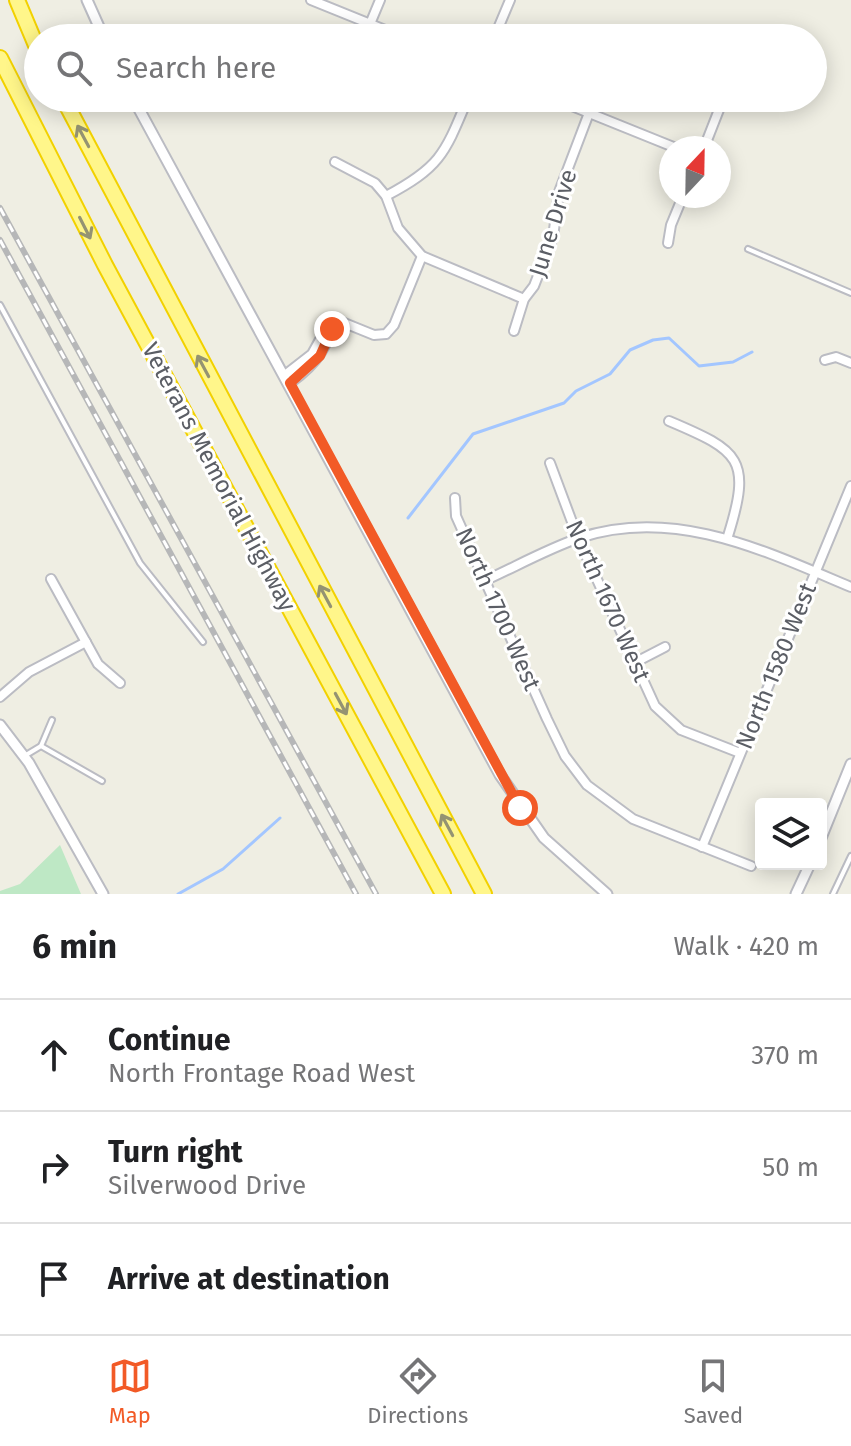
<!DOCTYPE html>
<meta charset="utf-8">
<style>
:root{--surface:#fff;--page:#f2f2f2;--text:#202124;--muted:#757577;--line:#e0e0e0;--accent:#f25a26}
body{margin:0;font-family:"Fira Sans",sans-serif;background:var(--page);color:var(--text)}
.controls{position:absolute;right:24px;bottom:24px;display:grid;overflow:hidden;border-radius:8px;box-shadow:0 4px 20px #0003}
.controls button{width:72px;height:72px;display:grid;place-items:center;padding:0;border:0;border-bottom:2px solid var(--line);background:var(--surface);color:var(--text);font:40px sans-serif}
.compass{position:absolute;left:659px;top:136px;width:72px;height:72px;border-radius:50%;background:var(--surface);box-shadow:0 4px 20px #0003;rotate:22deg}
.stop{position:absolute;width:24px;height:24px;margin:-18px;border:6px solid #f25a26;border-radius:50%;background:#fff}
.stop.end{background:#f25a26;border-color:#fff;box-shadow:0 2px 8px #0008}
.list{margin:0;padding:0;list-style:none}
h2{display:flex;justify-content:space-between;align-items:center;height:104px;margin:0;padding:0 32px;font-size:34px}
h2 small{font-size:26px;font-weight:400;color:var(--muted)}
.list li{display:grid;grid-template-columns:52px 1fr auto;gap:24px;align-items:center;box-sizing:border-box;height:112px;padding:0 32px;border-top:2px solid var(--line)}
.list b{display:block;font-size:30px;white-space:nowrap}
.list p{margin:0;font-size:26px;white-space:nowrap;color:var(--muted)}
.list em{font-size:26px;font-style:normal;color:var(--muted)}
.icon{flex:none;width:44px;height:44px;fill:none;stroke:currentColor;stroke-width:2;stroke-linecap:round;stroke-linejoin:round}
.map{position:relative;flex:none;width:851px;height:894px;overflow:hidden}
.search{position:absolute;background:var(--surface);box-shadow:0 4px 20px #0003;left:24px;right:24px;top:24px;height:88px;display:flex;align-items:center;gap:20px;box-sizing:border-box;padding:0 28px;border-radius:44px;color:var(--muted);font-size:30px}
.sheet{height:440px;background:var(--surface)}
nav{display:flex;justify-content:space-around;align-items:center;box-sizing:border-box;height:112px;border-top:2px solid var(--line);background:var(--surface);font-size:22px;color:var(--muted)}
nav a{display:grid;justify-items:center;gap:4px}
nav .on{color:var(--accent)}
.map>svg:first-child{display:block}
.green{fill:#bee8c5}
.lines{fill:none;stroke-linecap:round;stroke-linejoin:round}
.stream{stroke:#a3c6ff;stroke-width:3}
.service-casing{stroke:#bbbcc3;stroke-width:8}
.minor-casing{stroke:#bbbcc3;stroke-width:12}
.tertiary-casing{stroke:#bbbcc3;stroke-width:13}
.motorway-casing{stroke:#f2d100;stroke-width:18}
.service{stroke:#fff;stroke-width:4}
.minor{stroke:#fff;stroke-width:8}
.tertiary{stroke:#fff;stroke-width:9}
.motorway{stroke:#fff68a;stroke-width:14}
.rail-casing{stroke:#b6b7b8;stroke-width:6}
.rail{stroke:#fff;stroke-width:3;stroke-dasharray:9;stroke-linecap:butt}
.oneway{stroke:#949372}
.route{stroke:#f25a26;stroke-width:10}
.labels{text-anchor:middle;stroke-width:6;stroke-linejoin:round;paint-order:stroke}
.street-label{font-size:24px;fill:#5b5e65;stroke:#fff}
</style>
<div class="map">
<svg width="851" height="894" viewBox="0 0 851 894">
<rect width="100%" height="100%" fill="#efeee3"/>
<polygon class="green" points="60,845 81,894 0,894 0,891 20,884"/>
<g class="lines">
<g class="stream">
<polyline points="408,518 473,434 564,403 576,391 610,374 630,350 653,340 669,338 699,366 733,362 752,352"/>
<polyline points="178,894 223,869 280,818"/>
</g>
<defs>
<g id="service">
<polyline points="748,249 851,293"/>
<polyline points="0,305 140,563 203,642"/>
<polyline points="41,746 102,781"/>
<polyline points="26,755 41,746 52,720"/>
<polyline points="833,894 851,856"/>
</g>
<g id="minor">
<polyline points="311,0 405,38"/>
<polyline points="370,24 380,0"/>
<polyline points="494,38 510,0"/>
<polyline points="552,98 676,148"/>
<polyline points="704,148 722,102"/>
<polyline points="335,162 375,183 386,196 398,228 422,256 524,299"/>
<path d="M 386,196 C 441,167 445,153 468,98"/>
<polyline points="668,243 671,225 683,196"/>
<polyline points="332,318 374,335 386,334 394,325 422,256"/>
<polyline points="514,331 524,299 534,286 553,237 559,192 589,113"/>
<polyline points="825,360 836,357 851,363"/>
<polyline points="285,375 312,354 332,318"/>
<path d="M 290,383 C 313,367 331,347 332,318"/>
<path d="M 669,421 C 740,451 752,459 728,536"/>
<polyline points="550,463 578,538 655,706 681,730 740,753"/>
<polyline points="455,498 456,516 547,719 565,756 587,785 633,819 751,866"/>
<polyline points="51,579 98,664 120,683"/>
<path d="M 484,581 C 515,567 547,549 579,538 C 674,506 765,551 851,587"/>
<polyline points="636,662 665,647"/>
<polyline points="0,697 29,672 86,642"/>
<polyline points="702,847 851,486"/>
</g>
<g id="tertiary">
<polyline points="87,0 104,38"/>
<polyline points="133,98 500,775 544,838 607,894"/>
<polyline points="0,725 29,763 103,894"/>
<polyline points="821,838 851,764"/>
<polyline points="796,894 810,864"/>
</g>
<g id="motorway">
<polyline points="17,0 38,50"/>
<polyline points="0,58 105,265 443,894"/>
<polyline points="63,98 484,894"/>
</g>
</defs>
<use href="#service" class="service-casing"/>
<use href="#minor" class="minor-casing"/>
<use href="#tertiary" class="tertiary-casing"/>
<use href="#motorway" class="motorway-casing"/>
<use href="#service" class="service"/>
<use href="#minor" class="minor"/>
<use href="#tertiary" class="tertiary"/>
<use href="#motorway" class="motorway"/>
<defs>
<g id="rail">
<polyline points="0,208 376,894"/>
<polyline points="0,240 356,894"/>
</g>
</defs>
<use href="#rail" class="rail-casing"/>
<use href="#rail" class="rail"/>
</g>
<defs><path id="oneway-shaft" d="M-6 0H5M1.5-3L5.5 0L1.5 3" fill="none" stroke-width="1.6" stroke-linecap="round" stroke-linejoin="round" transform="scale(2)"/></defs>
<g class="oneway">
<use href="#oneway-shaft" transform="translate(83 136) rotate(-118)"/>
<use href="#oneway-shaft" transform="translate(85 228) rotate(63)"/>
<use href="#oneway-shaft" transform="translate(203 366) rotate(-118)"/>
<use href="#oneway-shaft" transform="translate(325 596) rotate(-118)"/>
<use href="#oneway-shaft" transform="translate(341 704) rotate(62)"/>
<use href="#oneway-shaft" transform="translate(447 825) rotate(-118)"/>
</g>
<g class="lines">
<polyline class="route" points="332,329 320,356 290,383 520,808"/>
</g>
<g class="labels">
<g class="street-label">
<text transform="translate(553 223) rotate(-73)" y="8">June Drive</text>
<text transform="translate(219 477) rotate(62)" y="8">Veterans Memorial Highway</text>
<text transform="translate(608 601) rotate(66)" y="8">North 1670 West</text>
<text transform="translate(498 609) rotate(66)" y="8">North 1700 West</text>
<text transform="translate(776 666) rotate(-68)" y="8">North 1580 West</text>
</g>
</g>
</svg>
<div class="controls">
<button><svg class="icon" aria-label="layers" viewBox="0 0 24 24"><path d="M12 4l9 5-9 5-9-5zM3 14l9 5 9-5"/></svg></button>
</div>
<svg class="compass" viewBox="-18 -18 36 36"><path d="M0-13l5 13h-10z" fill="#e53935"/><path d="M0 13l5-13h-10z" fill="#757577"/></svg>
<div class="stop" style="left:520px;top:808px"></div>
<div class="stop end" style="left:332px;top:329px"></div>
<div class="search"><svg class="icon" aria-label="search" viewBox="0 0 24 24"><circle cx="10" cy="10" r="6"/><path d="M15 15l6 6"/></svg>Search here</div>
</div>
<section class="sheet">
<h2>6 min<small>Walk · 420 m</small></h2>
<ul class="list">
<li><svg class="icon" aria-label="ahead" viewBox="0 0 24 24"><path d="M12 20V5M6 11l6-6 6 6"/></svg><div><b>Continue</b><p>North Frontage Road West</p></div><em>370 m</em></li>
<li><svg class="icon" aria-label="right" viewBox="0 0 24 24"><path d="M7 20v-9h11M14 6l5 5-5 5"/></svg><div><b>Turn right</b><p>Silverwood Drive</p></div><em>50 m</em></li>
<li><svg class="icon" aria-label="arrive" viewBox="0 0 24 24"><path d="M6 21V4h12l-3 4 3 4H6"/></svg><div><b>Arrive at destination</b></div></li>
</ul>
</section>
<nav>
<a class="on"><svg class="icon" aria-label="map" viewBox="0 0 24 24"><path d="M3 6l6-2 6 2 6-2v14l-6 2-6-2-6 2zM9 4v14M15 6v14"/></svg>Map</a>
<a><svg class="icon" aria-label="directions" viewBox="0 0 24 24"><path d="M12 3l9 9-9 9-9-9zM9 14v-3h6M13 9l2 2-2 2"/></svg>Directions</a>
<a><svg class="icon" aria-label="saved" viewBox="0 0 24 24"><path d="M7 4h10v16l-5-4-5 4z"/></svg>Saved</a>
</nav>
